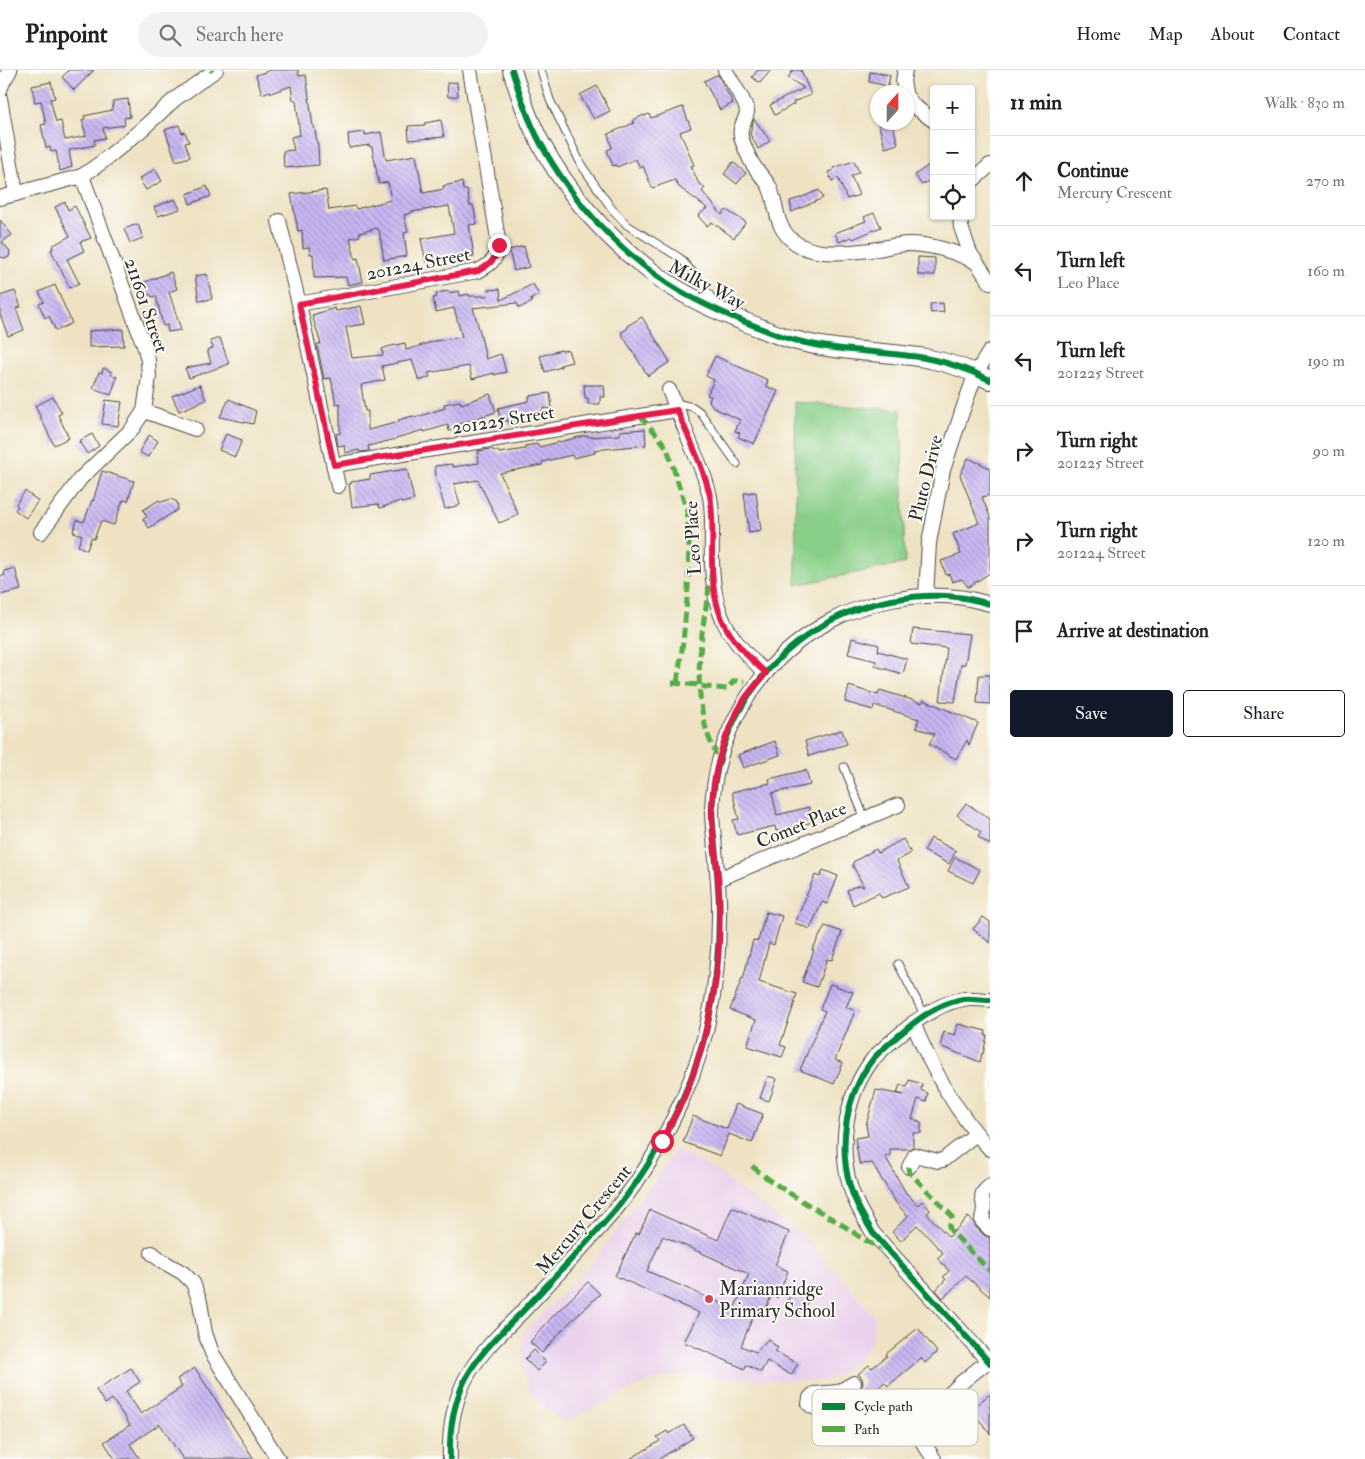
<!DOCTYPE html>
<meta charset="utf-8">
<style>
:root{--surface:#fff;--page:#f2f2f2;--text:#222;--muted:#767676;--line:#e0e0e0;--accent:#111827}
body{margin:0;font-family:"IM FELL Double Pica",serif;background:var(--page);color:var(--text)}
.controls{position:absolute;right:15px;top:15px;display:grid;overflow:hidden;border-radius:5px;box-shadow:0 1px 4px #0004}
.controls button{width:45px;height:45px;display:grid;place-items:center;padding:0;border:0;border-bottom:1px solid var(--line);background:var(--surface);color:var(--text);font:25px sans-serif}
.compass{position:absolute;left:870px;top:15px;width:45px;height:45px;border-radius:50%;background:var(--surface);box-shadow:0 1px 4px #0004;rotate:21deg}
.stop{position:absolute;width:15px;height:15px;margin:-11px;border:4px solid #e11d48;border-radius:50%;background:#fff}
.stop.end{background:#e11d48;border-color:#fff;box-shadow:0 1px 5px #0008}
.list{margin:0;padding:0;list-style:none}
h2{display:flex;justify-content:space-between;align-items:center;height:65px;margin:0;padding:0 20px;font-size:21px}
h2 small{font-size:16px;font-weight:400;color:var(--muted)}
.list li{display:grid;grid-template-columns:32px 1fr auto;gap:15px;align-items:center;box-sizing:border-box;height:90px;padding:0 20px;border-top:1px solid var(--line)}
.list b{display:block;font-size:19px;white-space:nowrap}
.list p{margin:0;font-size:16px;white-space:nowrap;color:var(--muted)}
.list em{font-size:16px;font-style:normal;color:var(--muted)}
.actions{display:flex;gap:10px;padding:15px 20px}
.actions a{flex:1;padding:11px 0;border:1px solid var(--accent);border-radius:5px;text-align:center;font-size:18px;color:var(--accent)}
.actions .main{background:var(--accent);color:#fff}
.icon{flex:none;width:28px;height:28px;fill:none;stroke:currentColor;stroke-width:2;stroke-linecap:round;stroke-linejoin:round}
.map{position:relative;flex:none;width:990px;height:1389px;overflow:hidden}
header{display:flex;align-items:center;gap:30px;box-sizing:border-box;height:70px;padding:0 25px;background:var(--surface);border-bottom:1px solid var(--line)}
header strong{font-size:24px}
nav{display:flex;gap:28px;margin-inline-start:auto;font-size:18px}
.search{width:350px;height:45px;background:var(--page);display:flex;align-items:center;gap:12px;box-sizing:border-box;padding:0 18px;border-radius:28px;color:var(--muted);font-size:19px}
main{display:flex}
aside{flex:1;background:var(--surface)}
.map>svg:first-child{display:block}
.built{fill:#ead1ec}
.green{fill:#8acf89;stroke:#5a7d5a}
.building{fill:url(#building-back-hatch);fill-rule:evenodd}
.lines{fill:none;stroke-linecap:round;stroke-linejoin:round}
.service-casing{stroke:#484642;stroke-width:9}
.minor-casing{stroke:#484642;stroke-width:16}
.tertiary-casing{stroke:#484642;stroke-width:20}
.service{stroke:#fff;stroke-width:7}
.minor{stroke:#fff;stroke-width:14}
.tertiary{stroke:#fff;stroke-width:18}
.quiet{stroke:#54ab44;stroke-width:5;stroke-dasharray:10 5;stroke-linecap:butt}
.cycleway-casing{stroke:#fdfcf7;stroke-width:9}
.cycleway{stroke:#00873e;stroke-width:6}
.route{stroke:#e11d48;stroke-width:6}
.poi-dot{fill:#d1495b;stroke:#fdfcf7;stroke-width:2}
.labels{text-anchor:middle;stroke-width:4;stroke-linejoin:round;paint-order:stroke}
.street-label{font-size:19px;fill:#2b2b2b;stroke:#fdfcf7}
.poi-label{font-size:19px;fill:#2b2b2b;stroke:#fdfcf7;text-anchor:start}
.key{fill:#fdfcf7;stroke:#bebdba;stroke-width:1}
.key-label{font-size:14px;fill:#2b2b2b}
</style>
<header>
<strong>Pinpoint</strong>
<div class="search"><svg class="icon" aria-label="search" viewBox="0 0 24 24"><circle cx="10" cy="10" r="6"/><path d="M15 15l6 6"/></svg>Search here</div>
<nav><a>Home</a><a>Map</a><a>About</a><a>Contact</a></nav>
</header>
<main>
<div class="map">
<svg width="990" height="1389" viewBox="0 0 990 1389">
<defs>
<pattern id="building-back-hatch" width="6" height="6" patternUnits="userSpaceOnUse" patternTransform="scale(1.25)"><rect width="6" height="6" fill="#c9b6f3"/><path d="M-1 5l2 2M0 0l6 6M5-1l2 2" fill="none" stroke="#a394c5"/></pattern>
</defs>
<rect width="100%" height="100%" fill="#fdfcf7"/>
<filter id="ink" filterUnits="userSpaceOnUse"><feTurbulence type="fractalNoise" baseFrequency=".02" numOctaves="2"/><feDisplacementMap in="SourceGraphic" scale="10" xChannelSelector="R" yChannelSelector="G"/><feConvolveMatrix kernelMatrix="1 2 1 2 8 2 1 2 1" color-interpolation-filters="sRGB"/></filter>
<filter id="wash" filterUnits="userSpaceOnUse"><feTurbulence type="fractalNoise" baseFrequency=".0096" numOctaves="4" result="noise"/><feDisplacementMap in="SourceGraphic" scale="20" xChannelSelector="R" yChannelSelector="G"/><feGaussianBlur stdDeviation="1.12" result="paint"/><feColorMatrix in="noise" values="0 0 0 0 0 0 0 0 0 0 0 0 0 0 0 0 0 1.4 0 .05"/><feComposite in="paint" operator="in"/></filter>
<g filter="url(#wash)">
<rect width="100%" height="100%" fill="#eee2c3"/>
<polygon class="built" points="676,1079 714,1099 759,1134 803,1165 875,1246 873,1269 856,1293 839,1305 820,1311 764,1310 682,1305 656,1309 623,1323 563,1353 531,1324 522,1301 523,1263 592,1193 654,1111"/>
<polygon class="green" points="795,332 901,340 905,493 796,515"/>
<g id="blocks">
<g class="building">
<polygon points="69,0 94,0 74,20 62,7"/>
<polygon points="271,0 298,0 299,6 306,5 313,57 314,56 318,77 319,95 284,98 283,81 294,80 291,67 300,65 296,30 293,30 291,16 271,23 270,21 262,24 256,5"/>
<polygon points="758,0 771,0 760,13 752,7"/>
<polygon points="793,0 801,0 811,25 793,32 794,34 775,45 770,35 804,18 788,8"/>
<polygon points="870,2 890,5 888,16 869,12"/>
<polygon points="716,5 718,5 733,33 720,40 704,11"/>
<polygon points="51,12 55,28 50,29 56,52 61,51 65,70 86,66 82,50 85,49 84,46 112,40 113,31 128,29 130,47 124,48 125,55 103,58 105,68 94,70 95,75 69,80 72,97 60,101 56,81 51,82 50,77 46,78 41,55 46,54 41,31 35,32 32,16"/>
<polygon points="457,12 458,26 448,27 447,13"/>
<polygon points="597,16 610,41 594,49 580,25"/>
<polygon points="683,37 691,58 680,62 694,95 691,96 698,112 705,118 702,121 722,145 726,140 746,152 734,168 712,152 707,156 698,146 707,138 679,117 675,110 652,118 643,96 640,98 636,89 617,97 616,95 613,96 607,80 612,78 608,64 634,53 633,50 644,45 644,46 649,44 651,48"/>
<polygon points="754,49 770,71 758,79 750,64"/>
<polygon points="441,50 444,67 409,70 408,56 425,55 425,53"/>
<polygon points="878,52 892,52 898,74 885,78"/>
<polygon points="179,55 182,63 185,62 189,72 185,73 190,87 176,91 165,60"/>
<polygon points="365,62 365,65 381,62 386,90 416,85 423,123 444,119 443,116 462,112 463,120 467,120 470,136 473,135 477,154 469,155 474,186 469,186 470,192 459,194 458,188 457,187 426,192 421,169 454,163 449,136 411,142 411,143 404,145 408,162 404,163 407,186 384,190 379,160 378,160 377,158 359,163 360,166 350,168 355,189 358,188 363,212 348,215 346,207 314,208 313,184 310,184 309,177 303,178 302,160 298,161 291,124 326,120 329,140 355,136 356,139 391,130 388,112 379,114 372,77 370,77 370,75 349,78 348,64"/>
<polygon points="854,91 859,102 851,106 859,125 847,129 838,108 832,111 828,102 834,100 833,98"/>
<polygon points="934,91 934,107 922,115 915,105"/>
<polygon points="733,92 746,103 737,114 724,104"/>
<polygon points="155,99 162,111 146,120 139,109"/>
<polygon points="207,116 211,126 190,134 187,124"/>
<polygon points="819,120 823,128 792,142 790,131 800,128"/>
<polygon points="175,129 180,139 158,146 154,137"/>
<polygon points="65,132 68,140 75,136 91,168 80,172 84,181 67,189 79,213 70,218 51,180 53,179 52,176 70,166 55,137"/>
<polygon points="874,143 881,157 853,169 851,167 839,172 835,163 866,151 864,147"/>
<polygon points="0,150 12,165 2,172 10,181 9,187 6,188 0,187"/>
<polygon points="138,154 143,168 130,173 124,159"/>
<polygon points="524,176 529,197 514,201 509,180"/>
<polygon points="918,187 935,188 935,205 918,205"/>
<polygon points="171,202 177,219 169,222 181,260 168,262 167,255 163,256 156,226 152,227 150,224 145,227 140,214"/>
<polygon points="207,204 212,229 199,231 195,206"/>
<polygon points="533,214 539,225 531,229 532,232 519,238 517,233 473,238 480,262 486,289 501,284 506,302 494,305 494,303 472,309 469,296 428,303 430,307 419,311 412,290 382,296 385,310 361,315 365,341 368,341 368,360 399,352 398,350 413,346 414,348 445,338 444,334 460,331 461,334 490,324 496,342 459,354 460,359 449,361 448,355 424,362 424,360 396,368 396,369 368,376 369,381 359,382 359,380 345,383 344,375 338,376 336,364 340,363 340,333 336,334 331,308 324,309 317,274 321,274 312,245 335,238 336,241 361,236 365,254 346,257 352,288 383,285 382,279 387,277 405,273 406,280 435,271 462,267 454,238 436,242 433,228 437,227 436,223 449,221 449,223 459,221 460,226 469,224 469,226 488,226 487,220 500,219 501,230"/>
<polygon points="55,215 72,253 56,261 49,246 45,248 39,234 44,232 39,222"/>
<polygon points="15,221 21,237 16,238 24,260 8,266 0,244 0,226"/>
<polygon points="943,233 944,242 931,243 930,234"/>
<polygon points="642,247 670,292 648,306 621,263 628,258 627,256"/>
<polygon points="123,259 124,276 89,277 89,261"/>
<polygon points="220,268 229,294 189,308 185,298 211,293 207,280 213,278 210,271"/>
<polygon points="561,280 562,281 568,280 572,292 560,295 561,297 545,302 540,286"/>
<polygon points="715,286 768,310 766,316 778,321 754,374 738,367 740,363 735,361 740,350 714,338 709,331 711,326 707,325 714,310 706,306"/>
<polygon points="103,298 112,302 111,305 117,307 111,325 93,318 99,302 102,303"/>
<polygon points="200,315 206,330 179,341 172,326"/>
<polygon points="584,315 604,315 605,327 600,327 600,334 588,334 588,328 585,328"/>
<polygon points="550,323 552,339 543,338 543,341 521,344 521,352 510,355 508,350 500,352 498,338 529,331 529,326"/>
<polygon points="53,327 62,343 58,345 69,368 54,375 35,336"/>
<polygon points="229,329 256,341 253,354 220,347"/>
<polygon points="106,330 122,332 118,356 102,354"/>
<polygon points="645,359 646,375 594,380 595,383 573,388 572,385 542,392 542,395 500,403 518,444 514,447 499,453 478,410 454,414 460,435 445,439 436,407 435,396 452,394 453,397 479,393 477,385 479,384 478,381 491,379 495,381 498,381 499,383 525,379 525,376 538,374 539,377 583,366 589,366 590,367 620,365 620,361"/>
<polygon points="92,364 99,376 87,384 79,371"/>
<polygon points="226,364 242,370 235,387 219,380"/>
<polygon points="149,365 158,371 148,387 139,382"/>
<polygon points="968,388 990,398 990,425 982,427 990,447 990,503 968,517 962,509 952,512 949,504 946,505 941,491 961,484 953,464 979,453 960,405"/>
<polygon points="407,399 414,430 401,433 400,431 380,438 378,434 352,437 349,414 351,414 351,412 370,409 370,405"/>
<polygon points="102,401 134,411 128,431 123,430 114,455 101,451 94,469 91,468 87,480 78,476 82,465 73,462 77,450 84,452 92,430 93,431"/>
<polygon points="25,421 38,431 26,448 15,440 18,436 16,434"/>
<polygon points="756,422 761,461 749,463 744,423"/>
<polygon points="171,429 177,432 178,436 177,440 149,458 143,449 147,447 143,440 159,430 161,432"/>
<polygon points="15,498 21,520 0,525 0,506 5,505 4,501"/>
<polygon points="913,559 970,564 965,594 961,594 955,632 940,631 947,578 911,574"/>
<polygon points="852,568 879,575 878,581 907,589 903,604 875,596 876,591 848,584"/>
<polygon points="979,605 990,605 990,634 977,633"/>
<polygon points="849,616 878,625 880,620 922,633 924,630 978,653 969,675 967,670 956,689 929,674 935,664 916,658 919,649 874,635 873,640 845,632"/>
<polygon points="842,660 847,674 809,686 805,671"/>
<polygon points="775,671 780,685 743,698 738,685"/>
<polygon points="806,700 810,715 772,723 777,745 809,737 813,752 776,761 775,756 737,765 733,750 739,749 732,722 770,713 769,709"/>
<polygon points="966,733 990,749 990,775 978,767 981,762 957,745"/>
<polygon points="931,768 956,781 949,794 924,781"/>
<polygon points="903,769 911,783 897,791 909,817 882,828 879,823 853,835 847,820 859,815 864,817 853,796 853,792 876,779 878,783"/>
<polygon points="955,787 980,800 973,813 948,801"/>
<polygon points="823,800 838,806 827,834 822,832 810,859 795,853 815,805 820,807"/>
<polygon points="766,842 782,846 774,875 769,873 759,912 797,924 794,932 795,932 780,975 786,977 782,987 747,976 756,950 730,940 742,908 743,909 753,870 758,871"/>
<polygon points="983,847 990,852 990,873 973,859"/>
<polygon points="825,856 842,862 832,890 827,889 817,917 802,912 814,880 812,880"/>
<polygon points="830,914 853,922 846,937 855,941 835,990 843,993 834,1014 800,1000 825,941 820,939"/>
<polygon points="958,954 986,961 985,965 987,965 983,984 982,983 980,992 940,976 944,962 955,965"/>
<polygon points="768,1006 777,1009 769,1031 760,1028"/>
<polygon points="909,1010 922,1014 921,1019 922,1021 928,1023 926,1032 918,1029 912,1049 921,1052 921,1063 913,1063 913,1077 909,1079 890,1079 890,1086 885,1086 906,1123 918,1135 922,1131 930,1140 927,1144 949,1167 968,1147 973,1151 976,1157 984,1165 990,1168 990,1227 966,1206 943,1228 936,1220 946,1209 943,1207 949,1201 937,1188 943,1183 917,1155 901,1171 892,1162 908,1146 896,1133 872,1093 860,1094 860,1092 859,1092 855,1068 868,1066 866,1055 876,1020 904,1025 897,1023 900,1015 907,1017"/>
<polygon points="736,1034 763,1044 752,1073 729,1064 720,1086 683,1072 693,1046 727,1059"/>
<path d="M 732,1137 L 789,1162 L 775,1195 L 788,1201 L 777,1228 L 772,1224 L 765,1241 L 757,1237 L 741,1276 L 756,1282 L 768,1269 L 778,1278 L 775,1281 L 798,1294 L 791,1305 L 767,1291 L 761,1302 L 746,1295 L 745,1299 L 684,1272 L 699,1243 L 615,1206 L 636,1163 L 639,1164 L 650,1140 L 718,1170 ZM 663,1166 L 749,1204 L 734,1239 L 647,1201 Z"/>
<polygon points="588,1212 600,1224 565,1257 542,1283 530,1272 554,1245"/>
<polygon points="801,1214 814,1225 797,1245 784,1234"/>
<polygon points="918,1258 937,1282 925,1293 921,1288 888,1316 885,1312 861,1332 854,1323 861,1318 863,1314 862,1308 858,1304 869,1295 872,1298 887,1286 886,1284"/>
<polygon points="534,1280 546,1292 537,1301 525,1289"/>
<polygon points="131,1298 140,1312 126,1321 141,1344 182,1317 177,1309 195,1298 254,1389 183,1389 160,1354 130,1374 140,1389 115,1389 104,1372 130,1355 112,1329 105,1334 96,1320"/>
<polygon points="990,1324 990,1364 971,1339"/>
<polygon points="684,1355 693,1368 659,1389 630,1389 660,1371 657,1367 667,1361 669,1364"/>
</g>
</g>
</g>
<g filter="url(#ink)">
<use href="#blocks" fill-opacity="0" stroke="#484642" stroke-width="1"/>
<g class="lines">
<defs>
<g id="service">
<polyline points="541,0 550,30 582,96 612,139 627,155 680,188 697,207 716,234"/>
<polyline points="675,333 693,337 700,342 737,394"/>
<polyline points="844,697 865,749"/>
<polyline points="898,894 925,946"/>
</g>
<g id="minor">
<path d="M 725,0 C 730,9 746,32 747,41 C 747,51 737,56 742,70 C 744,76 748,85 751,91 C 755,100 764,107 769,116 C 775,128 775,143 781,156 C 798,191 846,183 878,179 C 888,177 898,174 908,174 C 931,174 953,181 974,191"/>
<polyline points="905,0 903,11 905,22"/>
<polyline points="0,20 3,12 10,0"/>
<polyline points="0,28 16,124"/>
<polyline points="908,28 914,36 934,51"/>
<polyline points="971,112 990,95"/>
<polyline points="0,128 82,106 102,92 141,60 175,29 216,0"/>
<polyline points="960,146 961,157 970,183 990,212"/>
<polyline points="279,151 299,234 338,416"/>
<path d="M 299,234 L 478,201 C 490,195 497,189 499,175 L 470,0"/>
<path d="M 669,320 C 678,341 686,362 695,384 C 701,397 707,412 710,427 C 714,448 711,470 712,491 C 713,544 727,568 766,603"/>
<polyline points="144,341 195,359"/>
<polyline points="334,395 677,340"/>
<polyline points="41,462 80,409 132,359 144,341 149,307 148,291 145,278 82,106"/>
<polyline points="926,526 929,473 943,400 963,339 976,303 990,281"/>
<polyline points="718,809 898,735"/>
<path d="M 990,930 C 982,930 972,928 963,929 C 942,933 920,947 904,961 C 893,970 882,979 873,989 C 846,1024 838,1074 850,1116 C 855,1133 864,1148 873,1163 L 990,1293"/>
<path d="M 913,953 C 932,999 956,1043 990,1079"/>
<polyline points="909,1097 915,1085 938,1091 943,1090 976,1064"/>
<path d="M 990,1116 C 978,1126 983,1126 984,1138 C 984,1143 982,1147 982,1151 L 990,1159"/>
<polyline points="152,1183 162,1191 183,1203 193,1213 200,1232 205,1263 212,1283 278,1389"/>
<path d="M 854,1313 L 838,1322 L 814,1324 L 810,1328 L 809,1334 C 815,1340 826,1341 834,1344 C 861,1352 886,1357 914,1359"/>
<path d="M 450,1389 C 449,1362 453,1336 464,1312 C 477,1285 501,1263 522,1242 C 549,1213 577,1184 603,1154 C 636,1118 662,1075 682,1030 C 708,973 719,910 719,848 C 720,825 717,802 715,779 C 714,766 712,753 712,740 C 715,659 760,590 830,551 C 865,532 917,522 957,527 C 968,528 979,531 990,534"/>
<polyline points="934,1389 914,1359 962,1312 988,1291"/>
</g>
<path id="tertiary" d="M 512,0 C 520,25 528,50 541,74 C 571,129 615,177 667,213 C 691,229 718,241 745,252 C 761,258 778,266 794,270 C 837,282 882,281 925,288 C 947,292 970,300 990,310"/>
</defs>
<use href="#service" class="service-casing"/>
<use href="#minor" class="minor-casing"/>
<use href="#tertiary" class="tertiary-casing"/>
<use href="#service" class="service"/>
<use href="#minor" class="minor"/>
<use href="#tertiary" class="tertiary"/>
<g class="quiet">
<polyline points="211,0 212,2"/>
<polyline points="640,346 658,366 667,378 687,441 689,471 688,518 683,572 677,614"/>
<path d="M 712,501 C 703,555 690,614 709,668 C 712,676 716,682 720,689"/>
<polyline points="672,613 700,615 705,617 727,619 734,611 744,611"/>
<path d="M 752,1096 C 780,1120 813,1137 844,1156 C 860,1166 866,1174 885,1178"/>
<polyline points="909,1097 908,1099 909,1102 952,1146 952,1150 949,1156 951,1161 990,1201"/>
</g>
<defs>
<g id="cycleway">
<path d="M 512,0 C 520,25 528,50 541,74 C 571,129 615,177 667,213 C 691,229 718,241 745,252 C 761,258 778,266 794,270 C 837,282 882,281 925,288 C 947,292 970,300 990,310"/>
<path d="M 990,930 C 982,930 972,928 963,929 C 942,933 920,947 904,961 C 893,970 882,979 873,989 C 846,1024 838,1074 850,1116 C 855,1133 864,1148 873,1163 L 990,1293"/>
<path d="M 450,1389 C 449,1362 453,1336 464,1312 C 477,1285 501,1263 522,1242 C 549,1213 577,1184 603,1154 C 636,1118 662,1075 682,1030 C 708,973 719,910 719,848 C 720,825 717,802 715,779 C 714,766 712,753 712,740 C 715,659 760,590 830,551 C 865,532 917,522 957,527 C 968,528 979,531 990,534"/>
</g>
</defs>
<use href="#cycleway" class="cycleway-casing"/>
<use href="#cycleway" class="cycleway"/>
</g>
</g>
<g class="lines" filter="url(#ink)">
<path class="route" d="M 499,175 C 497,188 490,195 478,201 L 299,234 L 334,395 L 677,340 C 688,366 704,398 710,426 C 714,447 712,469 712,491 C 712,544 727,569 766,603 C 759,612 750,621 744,630 C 724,662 712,704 712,742 C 712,764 716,785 718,807 C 720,834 720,863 718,890 C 713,938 702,986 683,1030 C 676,1044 669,1057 662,1071"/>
</g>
<circle class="poi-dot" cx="709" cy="1229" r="5"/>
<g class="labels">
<g class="street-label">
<text transform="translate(418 193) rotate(-11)" y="7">201224 Street</text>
<text transform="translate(707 214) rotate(28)" y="7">Milky Way</text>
<text transform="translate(147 235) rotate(71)" y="7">211601 Street</text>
<text transform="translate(503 349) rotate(-9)" y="7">201225 Street</text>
<text transform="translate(925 408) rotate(-76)" y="7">Pluto Drive</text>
<text transform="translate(692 468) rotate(-93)" y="7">Leo Place</text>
<text transform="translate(801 754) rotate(-22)" y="7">Comet Place</text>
<text transform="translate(583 1149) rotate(-50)" y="7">Mercury Crescent</text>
</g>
<g class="poi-label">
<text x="719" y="1225">Mariannridge<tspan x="719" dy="22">Primary School</tspan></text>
</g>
</g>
<rect x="812" y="1319" width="166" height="57" rx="8" class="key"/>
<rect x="822" y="1333" width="23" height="7" fill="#00873e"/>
<rect x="822" y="1356" width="23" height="6" fill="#54ab44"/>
<g class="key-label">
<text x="854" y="1341">Cycle path</text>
<text x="854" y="1364">Path</text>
</g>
</svg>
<div class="controls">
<button>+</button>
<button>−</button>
<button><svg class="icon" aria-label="locate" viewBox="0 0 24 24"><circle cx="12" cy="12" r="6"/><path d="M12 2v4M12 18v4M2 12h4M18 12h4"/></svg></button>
</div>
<svg class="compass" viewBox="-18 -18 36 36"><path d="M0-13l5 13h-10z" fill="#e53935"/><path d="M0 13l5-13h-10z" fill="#767676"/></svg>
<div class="stop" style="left:662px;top:1071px"></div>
<div class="stop end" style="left:499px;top:175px"></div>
</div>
<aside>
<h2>11 min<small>Walk · 830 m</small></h2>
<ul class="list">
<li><svg class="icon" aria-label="ahead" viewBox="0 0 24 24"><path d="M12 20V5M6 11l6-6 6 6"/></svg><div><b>Continue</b><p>Mercury Crescent</p></div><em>270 m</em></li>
<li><svg class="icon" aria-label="left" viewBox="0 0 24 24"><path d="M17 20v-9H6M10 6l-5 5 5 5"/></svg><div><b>Turn left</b><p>Leo Place</p></div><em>160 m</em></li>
<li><svg class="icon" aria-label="left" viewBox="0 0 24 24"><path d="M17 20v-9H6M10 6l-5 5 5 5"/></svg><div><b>Turn left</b><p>201225 Street</p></div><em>190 m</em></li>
<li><svg class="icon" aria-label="right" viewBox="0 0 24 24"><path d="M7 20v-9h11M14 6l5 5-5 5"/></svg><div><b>Turn right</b><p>201225 Street</p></div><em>90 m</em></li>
<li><svg class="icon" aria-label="right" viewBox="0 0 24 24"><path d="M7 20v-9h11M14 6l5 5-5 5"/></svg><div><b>Turn right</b><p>201224 Street</p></div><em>120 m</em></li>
<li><svg class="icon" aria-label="arrive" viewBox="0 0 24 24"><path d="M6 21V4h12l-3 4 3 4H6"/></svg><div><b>Arrive at destination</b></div></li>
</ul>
<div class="actions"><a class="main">Save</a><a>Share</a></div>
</aside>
</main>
